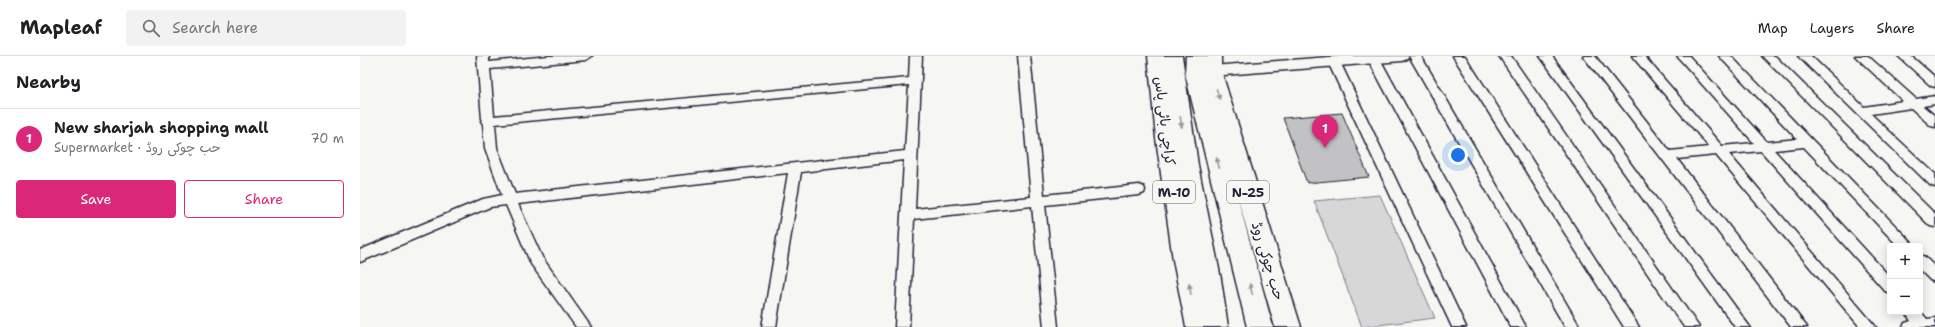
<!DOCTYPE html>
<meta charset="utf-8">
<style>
:root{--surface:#fff;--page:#f2f2f2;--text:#202124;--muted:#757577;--line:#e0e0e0;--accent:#db2777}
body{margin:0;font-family:"Shantell Sans","Playpen Sans Arabic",sans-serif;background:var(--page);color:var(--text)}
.controls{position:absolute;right:12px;bottom:12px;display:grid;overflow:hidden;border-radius:4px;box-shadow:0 2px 10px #0003}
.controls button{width:36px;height:36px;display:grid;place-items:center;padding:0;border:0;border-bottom:1px solid var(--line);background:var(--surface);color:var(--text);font:20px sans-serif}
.you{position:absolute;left:1098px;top:99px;width:14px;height:14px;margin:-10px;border:3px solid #fff;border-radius:50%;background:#1a73e8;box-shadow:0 0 0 6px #1a73e833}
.badge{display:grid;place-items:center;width:26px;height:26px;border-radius:50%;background:var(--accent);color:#fff;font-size:13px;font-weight:700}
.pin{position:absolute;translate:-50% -33px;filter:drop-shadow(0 1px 2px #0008)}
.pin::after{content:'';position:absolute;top:21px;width:14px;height:12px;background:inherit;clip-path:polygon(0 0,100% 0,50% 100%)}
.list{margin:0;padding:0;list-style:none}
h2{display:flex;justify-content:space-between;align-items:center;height:52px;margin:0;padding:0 16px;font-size:17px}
h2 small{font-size:13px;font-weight:400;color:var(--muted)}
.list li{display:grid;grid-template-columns:26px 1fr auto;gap:12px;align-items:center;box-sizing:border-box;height:60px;padding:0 16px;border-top:1px solid var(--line)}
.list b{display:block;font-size:15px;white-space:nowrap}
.list p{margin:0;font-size:13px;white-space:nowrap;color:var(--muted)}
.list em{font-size:13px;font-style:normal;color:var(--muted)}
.actions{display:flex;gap:8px;padding:12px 16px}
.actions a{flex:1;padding:9px 0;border:1px solid var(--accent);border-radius:4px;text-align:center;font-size:14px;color:var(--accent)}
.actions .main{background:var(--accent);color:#fff}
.icon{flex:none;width:22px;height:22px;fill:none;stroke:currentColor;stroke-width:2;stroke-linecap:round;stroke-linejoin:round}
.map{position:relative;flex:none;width:1575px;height:271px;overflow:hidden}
header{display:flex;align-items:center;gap:24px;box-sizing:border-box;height:56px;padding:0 20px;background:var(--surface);border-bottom:1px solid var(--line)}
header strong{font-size:19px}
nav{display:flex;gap:22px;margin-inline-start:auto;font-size:14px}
.search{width:280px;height:36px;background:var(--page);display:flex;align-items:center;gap:10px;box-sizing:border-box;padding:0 14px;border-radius:4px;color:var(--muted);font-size:15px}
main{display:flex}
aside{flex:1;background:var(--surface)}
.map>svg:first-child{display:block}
.green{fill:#d7d7d7;stroke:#7c7c89}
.building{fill:#c2c2c4;stroke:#22223b}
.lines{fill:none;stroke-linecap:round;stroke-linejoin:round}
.minor-casing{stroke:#22223b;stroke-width:3}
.tertiary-casing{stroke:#22223b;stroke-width:3}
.trunk-casing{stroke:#22223b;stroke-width:3}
.minor{fill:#f6f6f2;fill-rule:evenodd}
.tertiary{fill:#f6f6f2;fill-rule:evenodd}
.trunk{fill:#f6f6f2;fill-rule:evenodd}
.oneway{fill:#9797a0}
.labels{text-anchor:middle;stroke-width:3;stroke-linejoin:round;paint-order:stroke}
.shield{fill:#f6f6f2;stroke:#626272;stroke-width:1}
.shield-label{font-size:13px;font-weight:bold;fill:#22223b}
.street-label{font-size:14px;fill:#22223b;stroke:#f6f6f2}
</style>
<header>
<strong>Mapleaf</strong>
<div class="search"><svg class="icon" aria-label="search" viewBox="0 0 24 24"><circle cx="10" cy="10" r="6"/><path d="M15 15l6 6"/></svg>Search here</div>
<nav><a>Map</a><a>Layers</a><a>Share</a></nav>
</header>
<main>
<aside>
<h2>Nearby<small></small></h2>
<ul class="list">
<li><span class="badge">1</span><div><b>New sharjah shopping mall</b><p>Supermarket · حب چوکی روڈ</p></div><em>70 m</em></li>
</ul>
<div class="actions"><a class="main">Save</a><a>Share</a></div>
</aside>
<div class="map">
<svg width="1575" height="271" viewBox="0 0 1575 271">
<rect width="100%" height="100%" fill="#f6f6f2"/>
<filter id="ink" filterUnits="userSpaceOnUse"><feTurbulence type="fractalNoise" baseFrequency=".025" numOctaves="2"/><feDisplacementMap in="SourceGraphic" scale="8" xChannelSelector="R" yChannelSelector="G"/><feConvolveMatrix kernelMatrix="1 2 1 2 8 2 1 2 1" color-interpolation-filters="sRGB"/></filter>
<g filter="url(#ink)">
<polygon class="green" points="1020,139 1075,262 1002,271 954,145"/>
<polygon class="building" points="982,57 1009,121 947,127 923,62"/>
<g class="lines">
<defs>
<g id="minor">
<path d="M 117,0 L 129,0 L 129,6 L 189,0 L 232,0 L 226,4 L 130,13 L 134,60 L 549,22 L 550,0 L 562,0 L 555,153 L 671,141 L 658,0 L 670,0 L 684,139 L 779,129 L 784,131 L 785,134 L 784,137 L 779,139 L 685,149 L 698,271 L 684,271 L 672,150 L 554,163 L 549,271 L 535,271 L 544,104 L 441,116 L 416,271 L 402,271 L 428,117 L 158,148 L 182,201 L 231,271 L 216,271 L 171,208 L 146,149 L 130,151 L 0,206 L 0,194 L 123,143 L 142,139 L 125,92 L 123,68 L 121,65 L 122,63 ZM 549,29 L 545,95 L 155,138 L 137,92 L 135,68 Z"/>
<polygon points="1010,0 1018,0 1020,3 1166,271 1151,271 1008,3"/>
<polygon points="1049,0 1061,0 1220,271 1205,271"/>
<polygon points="1093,0 1105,0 1279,271 1264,271"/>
<polygon points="1139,0 1151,0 1339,271 1324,271"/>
<polygon points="1180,0 1192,0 1390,271 1375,271"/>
<polygon points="1223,0 1235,0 1310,95 1349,91 1272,0 1284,0 1362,90 1394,87 1317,0 1329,0 1407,86 1437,83 1359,0 1371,0 1551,186 1553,190 1538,190 1444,91 1414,94 1530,221 1530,237 1525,235 1401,95 1369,98 1516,271 1500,271 1356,99 1317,103 1447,271 1431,271"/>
<polygon points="1402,0 1415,0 1575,158 1575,171 1570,170"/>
<polygon points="1438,0 1451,0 1504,51 1543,45 1495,0 1508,0 1556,43 1575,40 1575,48 1563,50 1575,60 1575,71 1571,70 1551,52 1511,58 1575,118 1575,131 1570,129"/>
<polygon points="1538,0 1551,0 1575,21 1575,31 1571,30"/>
<polygon points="974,2 980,6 1106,271 1092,271 968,6"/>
<polygon points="1560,199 1565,201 1575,211 1575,226 1570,224 1560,214"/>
<polygon points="1560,255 1567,263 1575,262 1575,271 1543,271 1545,267 1551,265 1545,256"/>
</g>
<polygon id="tertiary" points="982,0 1049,0 1047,3 1042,5 839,21 834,19 832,16 834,13 839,11"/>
<g id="trunk">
<polygon points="788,0 822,0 838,109 861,223 868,271 826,271 813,204 796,82"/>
<polygon points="826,0 861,0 861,14 941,271 915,271 875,132 913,271 887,271 825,17"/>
</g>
</defs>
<use href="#minor" class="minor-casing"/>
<use href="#tertiary" class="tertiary-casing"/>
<use href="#trunk" class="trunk-casing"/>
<use href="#minor" class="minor"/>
<use href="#tertiary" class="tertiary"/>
<use href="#trunk" class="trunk"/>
</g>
<defs><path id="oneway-solid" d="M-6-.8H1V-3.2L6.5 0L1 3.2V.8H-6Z"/></defs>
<g class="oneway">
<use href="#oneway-solid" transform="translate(858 38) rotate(73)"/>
<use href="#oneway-solid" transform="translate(821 66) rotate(82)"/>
<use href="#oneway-solid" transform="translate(858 107) rotate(-104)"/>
<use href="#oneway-solid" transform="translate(830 233) rotate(-99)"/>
<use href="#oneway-solid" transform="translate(891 233) rotate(-104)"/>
</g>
</g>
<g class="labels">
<g class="shield">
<rect x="793" y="125" width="42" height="22" rx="3"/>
<rect x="867" y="125" width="42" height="22" rx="3"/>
</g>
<g class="shield-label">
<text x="814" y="141">M-10</text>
<text x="888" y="141">N-25</text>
</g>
<g class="street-label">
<text transform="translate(805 65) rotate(83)" y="5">کراچی بائی پاس</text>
<text transform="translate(908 205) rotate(73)" y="5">حب چوکی روڈ</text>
</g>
</g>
</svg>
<div class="controls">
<button>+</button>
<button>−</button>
</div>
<div class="you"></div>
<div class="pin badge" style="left:965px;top:92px">1</div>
</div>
</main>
